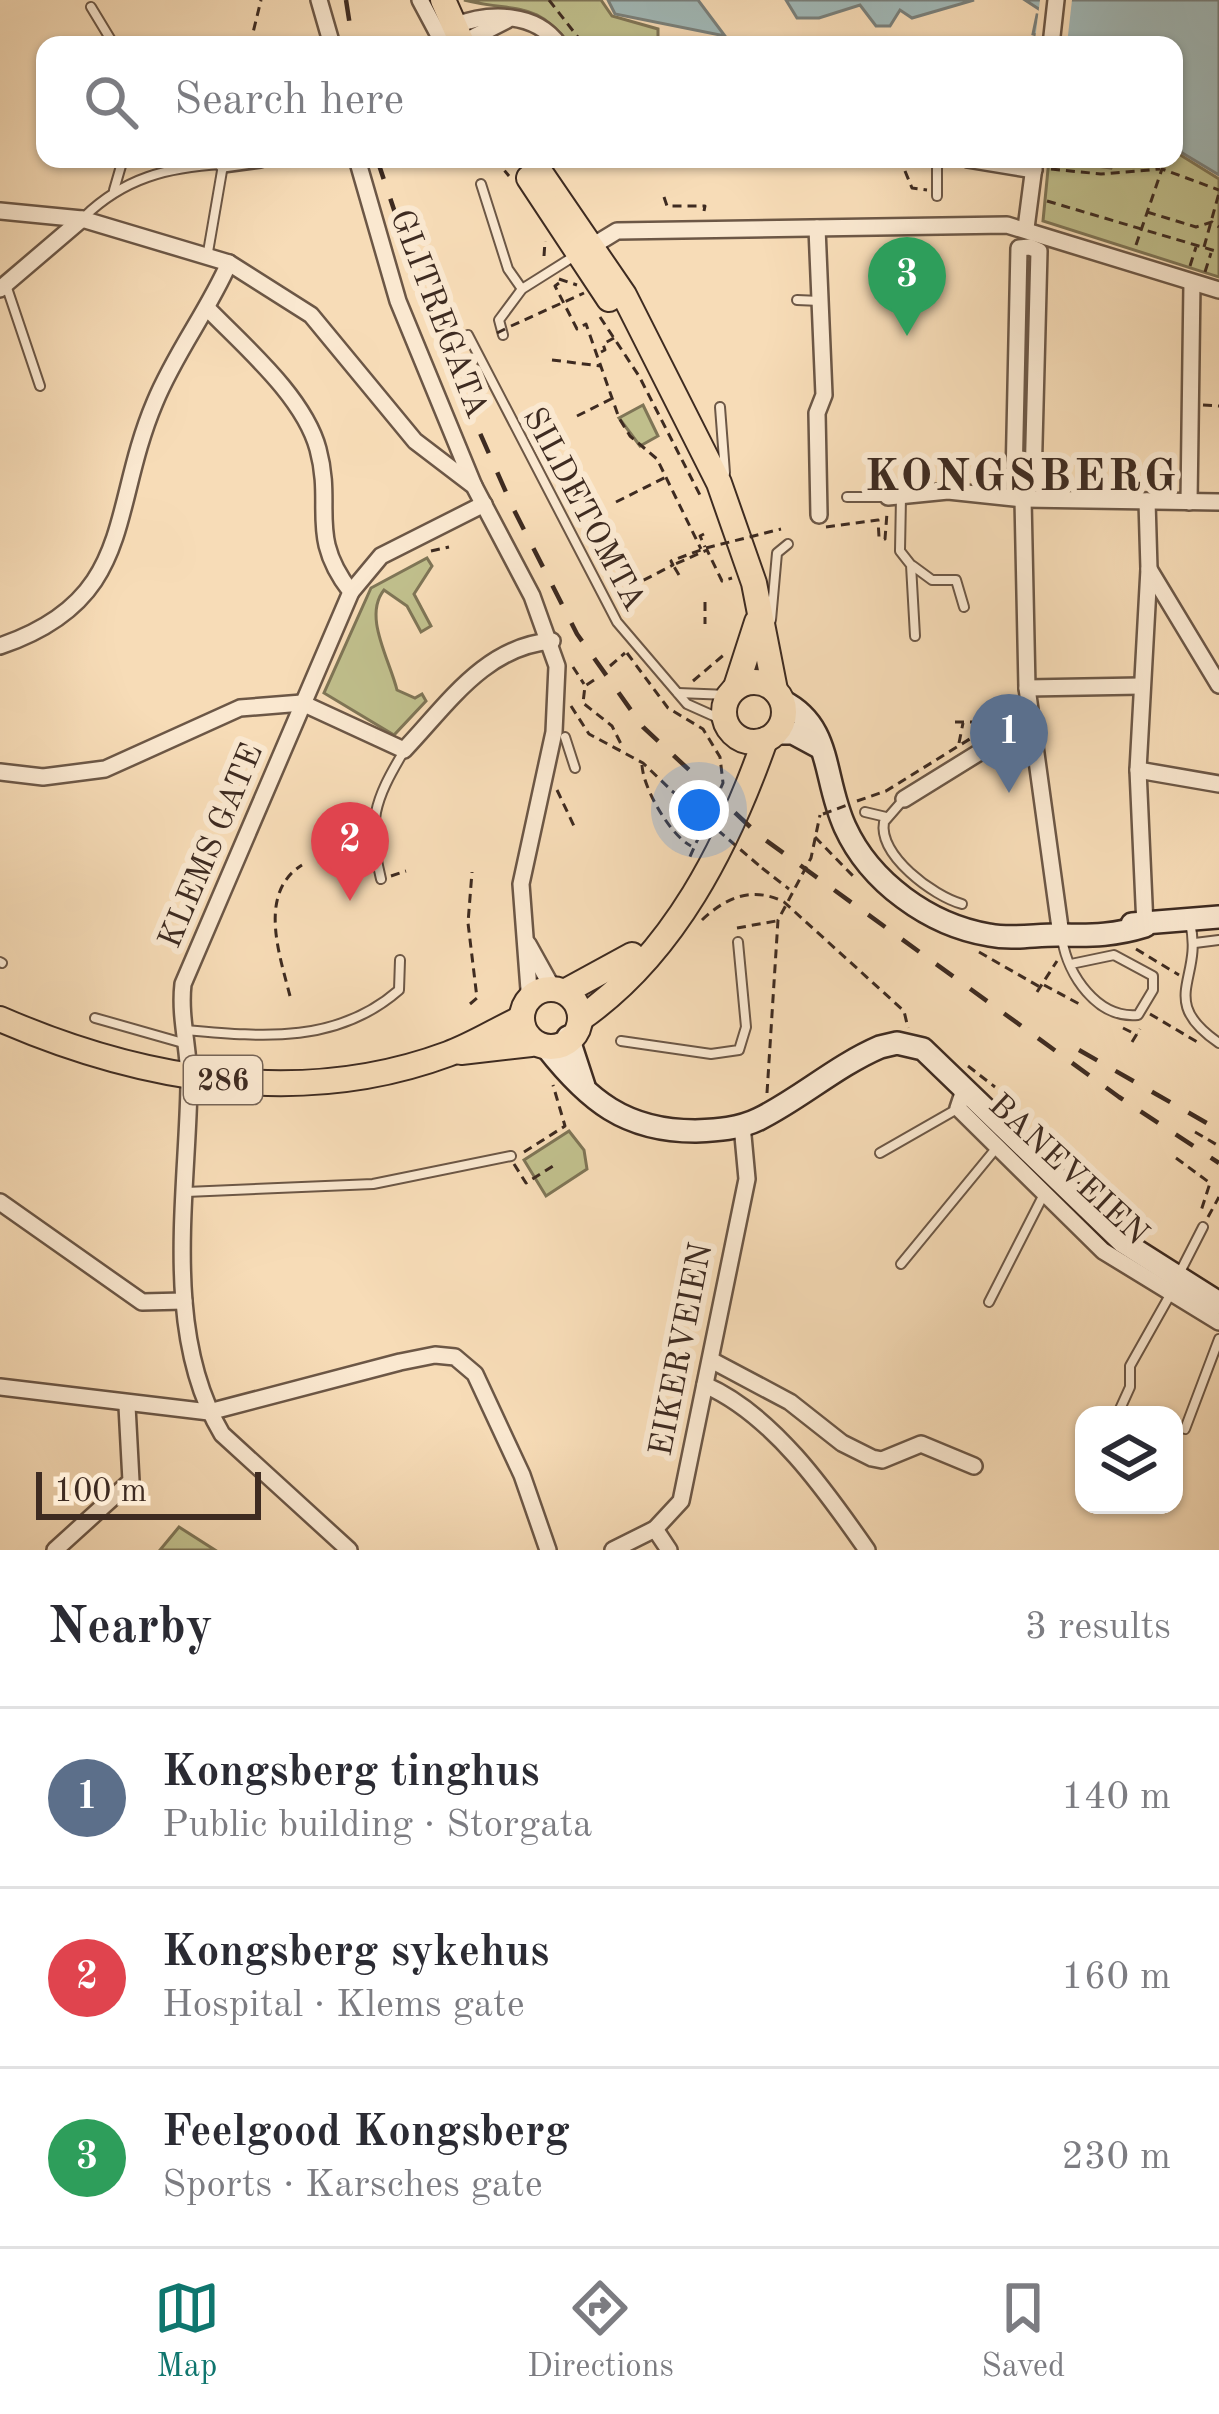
<!DOCTYPE html>
<meta charset="utf-8">
<style>
:root{--surface:#fff;--page:#f2f2f3;--text:#2b2b33;--muted:#7c7c81;--line:#e1e1e2;--accent:#0f766e}
body{margin:0;font-family:"Old Standard TT",serif;background:var(--page);color:var(--text)}
.controls{position:absolute;right:36px;bottom:36px;display:grid;overflow:hidden;border-radius:24px;box-shadow:0 3px 9px #0004}
.controls button{width:108px;height:108px;display:grid;place-items:center;padding:0;border:0;border-bottom:3px solid var(--line);background:var(--surface);color:var(--text);font:60px sans-serif}
.scale{position:absolute;left:36px;bottom:30px;width:225px;box-sizing:border-box;padding-left:12px;border:6px solid #3e2b21;border-top:0;font-size:33px;line-height:42px;white-space:nowrap;color:#3e2b21;-webkit-text-stroke:9px #fae8d0;paint-order:stroke}
.you{position:absolute;left:699px;top:810px;width:42px;height:42px;margin:-30px;border:9px solid #fff;border-radius:50%;background:#1a73e8;box-shadow:0 0 0 18px #1a73e833}
.badge{display:grid;place-items:center;width:78px;height:78px;border-radius:50%;background:var(--accent);color:#fff;font-size:39px;font-weight:700}
.pin{position:absolute;translate:-50% -99px;filter:drop-shadow(0 3px 6px #0008)}
.pin::after{content:'';position:absolute;top:63px;width:42px;height:36px;background:inherit;clip-path:polygon(0 0,100% 0,50% 100%)}
.list{margin:0;padding:0;list-style:none}
h2{display:flex;justify-content:space-between;align-items:center;height:156px;margin:0;padding:0 48px;font-size:51px}
h2 small{font-size:39px;font-weight:400;color:var(--muted)}
.list li{display:grid;grid-template-columns:78px 1fr auto;gap:36px;align-items:center;box-sizing:border-box;height:180px;padding:0 48px;border-top:3px solid var(--line)}
.list b{display:block;font-size:45px;white-space:nowrap}
.list p{margin:0;font-size:39px;white-space:nowrap;color:var(--muted)}
.list em{font-size:39px;font-style:normal;color:var(--muted)}
.icon{flex:none;width:66px;height:66px;fill:none;stroke:currentColor;stroke-width:2;stroke-linecap:round;stroke-linejoin:round}
.map{position:relative;flex:none;width:1219px;height:1550px;overflow:hidden}
.search{position:absolute;background:var(--surface);box-shadow:0 3px 9px #0004;left:36px;right:36px;top:36px;height:132px;display:flex;align-items:center;gap:30px;box-sizing:border-box;padding:0 42px;border-radius:24px;color:var(--muted);font-size:45px}
.sheet{height:696px;background:var(--surface)}
nav{display:flex;justify-content:space-around;align-items:center;box-sizing:border-box;height:168px;border-top:3px solid var(--line);background:var(--surface);font-size:33px;color:var(--muted)}
nav a{display:grid;justify-items:center;gap:6px}
nav .on{color:var(--accent)}
.map>svg:first-child{display:block}
.green{fill:#c0bf8c;stroke:#7f7556;stroke-width:3}
.water{fill:#a1b9b8;stroke:#79807c;stroke-width:3}
.pier{fill:#f7dcb7}
.lines{fill:none;stroke-linecap:round;stroke-linejoin:round}
.lane-casing{stroke:#6c5746;stroke-width:12}
.street-casing{stroke:#6c5746;stroke-width:20}
.secondary-casing{stroke:#3e2b21;stroke-width:26}
.primary-casing{stroke:#3e2b21;stroke-width:28}
.path{stroke:#3e2b21;stroke-width:3;stroke-dasharray:9 6;stroke-linecap:butt}
.lane{stroke:#fae8d0;stroke-width:8}
.street{stroke:#fae8d0;stroke-width:15}
.secondary{stroke:#fae8d0;stroke-width:21}
.primary{stroke:#f7dcb7;stroke-width:24}
.rail{stroke:#3e2b21;stroke-width:4.5;stroke-dasharray:21 21;stroke-linecap:butt}
.path-bridge{stroke:#3e2b21;stroke-width:3;stroke-dasharray:9 6;stroke-linecap:butt}
.labels{text-anchor:middle;stroke-width:12;stroke-linejoin:round;paint-order:stroke}
.shield{fill:#fae8d0;stroke:#766456;stroke-width:3}
.shield-label{font-size:30px;font-weight:bold;fill:#3e2b21}
.street-label{font-size:33px;fill:#3e2b21;stroke:#fae8d0}
.district-label{font-size:45px;font-weight:bold;letter-spacing:3px;fill:#3e2b21;stroke:#fae8d0}
</style>
<div class="map">
<svg width="1219" height="1550" viewBox="0 0 1219 1550">
<rect width="100%" height="100%" fill="#f7dcb7"/>
<filter id="stains"><feTurbulence type="fractalNoise" baseFrequency=".00167" numOctaves="4"/><feColorMatrix values="0 0 0 0 .2 0 0 0 0 .09 0 0 0 0 .02 0 0 0 .5 -.17"/></filter>
<radialGradient id="worn" r=".72"><stop offset=".6" stop-color="#630" stop-opacity="0"/><stop offset="1" stop-color="#630" stop-opacity=".3"/></radialGradient>
<g class="green">
<path d="M 464,0 L 601,0 L 612,16 L 658,29 L 658,45 L 570,45 C 536,0 517,13 464,0 Z"/>
<polygon points="1174,151 1219,179 1219,277 1043,221 1049,159 1111,168 1115,159 1174,159"/>
<polygon points="643,405 658,436 640,446 619,418"/>
<path d="M 427,558 L 432,566 L 414,594 L 431,626 L 421,632 L 407,606 L 384,590 C 363,616 389,658 397,690 L 415,698 L 422,694 L 426,701 L 394,735 L 324,693 L 371,588 Z"/>
<polygon points="569,1131 584,1150 587,1169 546,1196 524,1160"/>
<polygon points="179,1527 215,1550 160,1550"/>
</g>
<g class="water">
<polygon points="608,0 698,0 725,36 615,14"/>
<polygon points="786,0 974,0 912,18 900,10 890,26 876,26 860,5 819,18 797,18"/>
<polygon points="1025,0 1219,0 1219,175 1174,148 1174,45 1067,45 1033,34 1037,15 1051,17"/>
</g>
<polygon class="pier" points="1040,0 1072,0 1067,44 1035,40"/>
<g class="lines">
<defs>
<g id="lane">
<polyline points="91,7 114,45"/>
<polyline points="481,184 508,269 522,289"/>
<polyline points="114,190 123,159"/>
<polyline points="937,196 937,159"/>
<path d="M 84,217 C 124,178 168,167 222,164"/>
<polyline points="208,252 223,165"/>
<polyline points="6,285 40,386"/>
<polyline points="797,300 820,301"/>
<polyline points="468,335 617,622 687,704 725,721"/>
<polyline points="503,335 499,320 522,289 576,255"/>
<polyline points="720,407 725,473"/>
<polyline points="847,497 887,497"/>
<polyline points="901,497 900,551 911,565 915,636"/>
<polyline points="913,566 932,580 956,580 964,607"/>
<polyline points="771,620 777,553 788,544"/>
<polyline points="678,693 729,695"/>
<polyline points="565,737 575,768"/>
<path d="M 904,799 L 884,822 C 878,855 933,896 962,904"/>
<polyline points="865,812 886,817"/>
<path d="M 381,879 C 367,822 374,801 404,751"/>
<path d="M 1190,923 C 1204,979 1156,1000 1219,1043"/>
<path d="M 1062,939 C 1068,975 1097,1019 1138,1015 L 1153,990 L 1153,976 L 1114,955 L 1071,964"/>
<polyline points="1195,943 1219,940"/>
<polyline points="0,962 2,963"/>
<polyline points="95,1018 183,1043"/>
<path d="M 186,1030 C 264,1037 337,1044 399,990 L 400,960"/>
<polyline points="621,1041 711,1054 739,1050 746,1027 738,942"/>
<polyline points="880,1153 957,1109"/>
<polyline points="186,1192 373,1184 511,1156"/>
<polyline points="901,1264 998,1146"/>
<polyline points="1179,1274 1203,1227"/>
<polyline points="989,1302 1044,1194"/>
<polyline points="1120,1409 1130,1387 1130,1366 1170,1295"/>
<polyline points="1185,1429 1219,1339"/>
</g>
<g id="street">
<polyline points="319,0 332,45"/>
<polyline points="420,0 444,45"/>
<path d="M 454,26 C 489,12 536,12 559,45"/>
<polyline points="462,43 507,20"/>
<polyline points="1051,45 1056,0"/>
<polyline points="357,159 398,301 474,486"/>
<polyline points="967,159 1034,170"/>
<polyline points="223,164 260,159"/>
<polyline points="0,211 82,219 229,263 311,315 415,441 474,486 532,596 557,666 554,732 521,884 530,1003"/>
<polyline points="817,228 824,395 817,413 819,515"/>
<polyline points="1026,228 1035,159"/>
<polyline points="594,245 617,231 1007,225 1219,290"/>
<polygon points="1030,247 1039,251 1033,482 1024,486 1014,480 1019,248"/>
<polyline points="0,289 82,219"/>
<path d="M 208,309 C 245,347 304,397 318,449 C 334,508 307,535 351,592 L 183,984 C 179,1019 190,1051 189,1086 C 187,1198 162,1333 222,1434 L 349,1550"/>
<polyline points="888,497 948,491 1023,499 1219,502"/>
<polyline points="1023,499 1027,688 1061,935"/>
<polyline points="1189,502 1192,283"/>
<polyline points="1149,569 1219,685"/>
<polyline points="351,592 381,556 484,504"/>
<path d="M 0,646 C 136,600 109,510 155,402 C 175,353 208,311 229,263"/>
<polyline points="1027,688 1141,686"/>
<polyline points="1138,770 1219,784"/>
<path d="M 0,772 L 43,777 L 105,769 L 240,708 L 302,703 L 404,750 C 447,705 485,646 552,641"/>
<polyline points="904,799 1030,721"/>
<polyline points="1145,926 1138,770 1149,569 1147,501"/>
<polyline points="528,944 553,989"/>
<polyline points="965,1087 958,1108 1103,1251 1219,1322"/>
<polyline points="0,1202 142,1302 184,1301"/>
<polyline points="711,1360 790,1402 842,1443 872,1458 882,1460 921,1444 974,1466"/>
<path d="M 705,1385 C 772,1414 826,1491 867,1550"/>
<polyline points="0,1387 209,1412 400,1362 435,1355 455,1357 475,1374 522,1475 548,1550"/>
<polyline points="655,1529 669,1550"/>
<polyline points="55,1550 131,1481 127,1406"/>
<polyline points="613,1550 655,1529 681,1501 747,1179 742,1125"/>
</g>
<g id="secondary">
<path d="M 782,701 C 833,726 822,777 845,827 C 870,882 929,925 989,935 C 1014,940 1038,934 1063,935 C 1093,936 1116,935 1145,926"/>
<polyline points="776,733 793,733 819,747"/>
<polyline points="1132,924 1219,917"/>
<polyline points="568,1037 584,1086"/>
<path d="M 547,1048 C 588,1100 625,1131 695,1131 C 716,1130 739,1129 759,1119 C 801,1098 836,1066 880,1047 L 897,1043 L 923,1049 L 1123,1242 L 1219,1303"/>
</g>
<g id="primary">
<polyline points="443,0 463,45"/>
<polyline points="531,159 624,295 719,483 754,583 775,690"/>
<polyline points="529,178 609,299"/>
<circle cx="754" cy="712" r="30"/>
<polyline points="736,687 757,622"/>
<circle cx="551" cy="1018" r="29"/>
<polyline points="566,991 632,955"/>
<path d="M 0,1019 C 140,1080 300,1109 448,1054 C 473,1045 498,1029 522,1018"/>
<path d="M 580,1019 C 674,954 728,845 765,740"/>
<polyline points="461,1052 531,1044"/>
</g>
</defs>
<use href="#lane" class="lane-casing"/>
<use href="#street" class="street-casing"/>
<use href="#secondary" class="secondary-casing"/>
<use href="#primary" class="primary-casing"/>
<g class="path">
<polyline points="549,0 584,45"/>
<polyline points="250,45 261,0"/>
<polyline points="495,159 509,176"/>
<polyline points="1051,169 1101,174 1160,169"/>
<polyline points="905,171 912,188 927,190"/>
<polyline points="664,197 667,206 705,206 704,211"/>
<polyline points="1047,201 1219,252"/>
<polyline points="1147,212 1196,227 1212,222 1219,227"/>
<polyline points="1136,245 1162,169 1219,190"/>
<polyline points="1204,247 1219,193"/>
<polyline points="544,256 545,241"/>
<polyline points="1190,266 1196,247"/>
<polyline points="1205,272 1211,253"/>
<polyline points="559,279 577,285"/>
<polyline points="559,283 555,286 577,329 586,324 619,418 630,436 657,459 701,549"/>
<polyline points="600,317 639,376 701,497"/>
<polyline points="511,326 584,293"/>
<polyline points="601,352 605,350 603,344 614,338"/>
<polyline points="552,360 601,366"/>
<polyline points="1203,405 1219,406"/>
<polyline points="577,416 611,399"/>
<polyline points="616,502 668,476"/>
<polyline points="826,527 878,520 879,537 885,539 887,513"/>
<polyline points="704,534 700,536 705,547"/>
<polyline points="431,551 449,547"/>
<polyline points="679,575 673,565 707,550 722,581 732,578"/>
<polyline points="617,594 673,565 671,561 706,548"/>
<polyline points="705,602 705,624"/>
<polyline points="627,653 668,708 703,729 720,757 723,783 688,861"/>
<polyline points="610,666 625,653"/>
<polyline points="573,667 584,684"/>
<polyline points="594,680 585,686 583,703 612,726 621,744 619,750"/>
<polyline points="693,681 726,653"/>
<polyline points="571,706 589,734 643,763 672,791"/>
<polyline points="955,722 990,722"/>
<polyline points="959,743 963,723"/>
<path d="M 642,765 C 643,788 670,835 691,846"/>
<polyline points="557,790 574,826"/>
<polyline points="857,801 886,791 1010,714"/>
<polyline points="815,837 854,877"/>
<polyline points="762,868 789,889"/>
<polyline points="391,876 406,871"/>
<path d="M 702,920 C 726,897 753,886 784,902 L 904,1011 L 908,1028"/>
<polyline points="737,928 776,921"/>
<polyline points="1136,949 1179,975"/>
<polyline points="979,952 1040,987"/>
<polyline points="1044,985 1083,1006"/>
<polyline points="1037,992 1057,961"/>
<path d="M 290,996 C 280,956 257,893 302,865"/>
<polyline points="470,1004 477,998 468,923 472,872"/>
<polyline points="1150,1014 1199,1043"/>
<polyline points="1123,1028 1137,1035"/>
<polyline points="1132,1042 1140,1029"/>
<polyline points="968,1066 995,1087"/>
<polyline points="767,1093 778,920 811,858 820,815"/>
<polyline points="1195,1132 1219,1146"/>
<polyline points="524,1152 565,1126 553,1085"/>
<polyline points="1176,1158 1210,1183 1200,1214"/>
<polyline points="514,1164 526,1183 553,1166"/>
<polyline points="1208,1217 1219,1197"/>
</g>
<use href="#lane" class="lane"/>
<use href="#street" class="street"/>
<use href="#secondary" class="secondary"/>
<use href="#primary" class="primary"/>
<g class="rail">
<polyline points="346,0 353,45"/>
<polyline points="377,159 434,329 513,508 577,634 643,727 760,836 1119,1097 1219,1163"/>
<polyline points="1079,1050 1219,1130"/>
</g>
<g class="path-bridge">
<polyline points="497,333 509,327"/>
<polyline points="706,548 781,529"/>
<polyline points="672,791 762,868"/>
<polyline points="823,814 850,804"/>
</g>
</g>
<g class="labels">
<rect class="shield" x="184" y="1056" width="78" height="48" rx="9"/>
<g class="shield-label">
<text x="223" y="1090">286</text>
</g>
<g class="street-label">
<text transform="translate(441 313) rotate(69)" y="12">GLITREGATA</text>
<text transform="translate(586 508) rotate(62)" y="12">SILDETOMTA</text>
<text transform="translate(209 845) rotate(-67)" y="12">KLEMS GATE</text>
<text transform="translate(1070 1168) rotate(43)" y="12">BANEVEIEN</text>
<text transform="translate(679 1349) rotate(-79)" y="12">EIKERVEIEN</text>
</g>
<g class="district-label">
<text x="1022" y="490">KONGSBERG</text>
</g>
</g>
<rect width="100%" height="100%" filter="url(#stains)"/>
<rect width="100%" height="100%" fill="url(#worn)"/>
</svg>
<div class="controls">
<button><svg class="icon" aria-label="layers" viewBox="0 0 24 24"><path d="M12 4l9 5-9 5-9-5zM3 14l9 5 9-5"/></svg></button>
</div>
<div class="scale">100 m</div>
<div class="you"></div>
<div class="pin badge" style="left:1009px;top:793px;background:#5c6f8a">1</div>
<div class="pin badge" style="left:350px;top:901px;background:#e0444e">2</div>
<div class="pin badge" style="left:907px;top:336px;background:#2e9e5b">3</div>
<div class="search"><svg class="icon" aria-label="search" viewBox="0 0 24 24"><circle cx="10" cy="10" r="6"/><path d="M15 15l6 6"/></svg>Search here</div>
</div>
<section class="sheet">
<h2>Nearby<small>3 results</small></h2>
<ul class="list">
<li><span class="badge" style="background:#5c6f8a">1</span><div><b>Kongsberg tinghus</b><p>Public building · Storgata</p></div><em>140 m</em></li>
<li><span class="badge" style="background:#e0444e">2</span><div><b>Kongsberg sykehus</b><p>Hospital · Klems gate</p></div><em>160 m</em></li>
<li><span class="badge" style="background:#2e9e5b">3</span><div><b>Feelgood Kongsberg</b><p>Sports · Karsches gate</p></div><em>230 m</em></li>
</ul>
</section>
<nav>
<a class="on"><svg class="icon" aria-label="map" viewBox="0 0 24 24"><path d="M3 6l6-2 6 2 6-2v14l-6 2-6-2-6 2zM9 4v14M15 6v14"/></svg>Map</a>
<a><svg class="icon" aria-label="directions" viewBox="0 0 24 24"><path d="M12 3l9 9-9 9-9-9zM9 14v-3h6M13 9l2 2-2 2"/></svg>Directions</a>
<a><svg class="icon" aria-label="saved" viewBox="0 0 24 24"><path d="M7 4h10v16l-5-4-5 4z"/></svg>Saved</a>
</nav>
